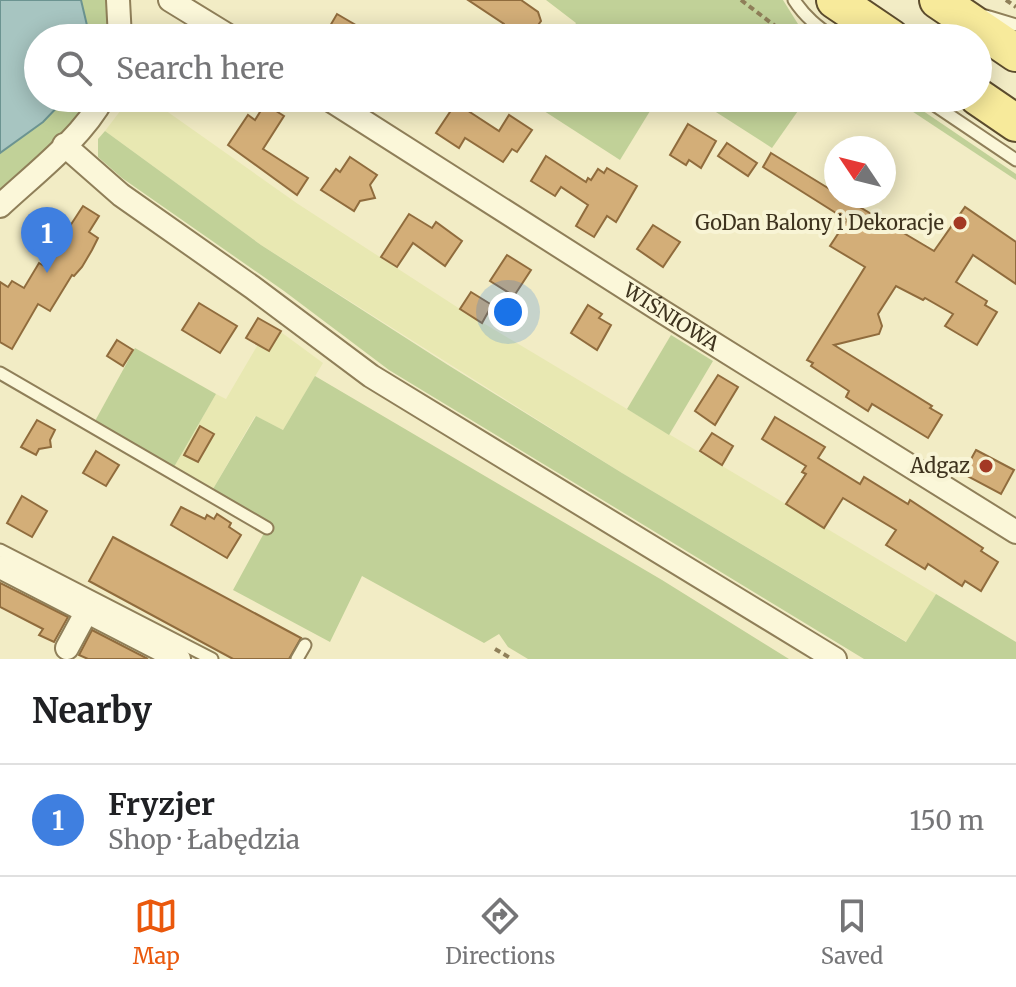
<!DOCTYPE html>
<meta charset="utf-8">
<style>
:root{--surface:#fff;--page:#f2f2f2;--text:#202124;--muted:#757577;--line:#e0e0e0;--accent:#ea580c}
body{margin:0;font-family:Merriweather,serif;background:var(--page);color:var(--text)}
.compass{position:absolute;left:824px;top:136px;width:72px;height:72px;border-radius:50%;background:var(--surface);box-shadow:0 4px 20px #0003;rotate:305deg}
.you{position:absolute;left:508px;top:312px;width:28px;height:28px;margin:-20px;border:6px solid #fff;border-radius:50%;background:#1a73e8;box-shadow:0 0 0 12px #1a73e833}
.badge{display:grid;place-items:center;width:52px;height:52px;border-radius:50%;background:var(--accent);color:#fff;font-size:26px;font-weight:700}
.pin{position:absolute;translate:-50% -66px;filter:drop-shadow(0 2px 4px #0008)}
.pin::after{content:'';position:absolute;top:42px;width:28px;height:24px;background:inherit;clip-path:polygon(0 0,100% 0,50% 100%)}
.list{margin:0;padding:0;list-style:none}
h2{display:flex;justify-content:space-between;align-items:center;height:104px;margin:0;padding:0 32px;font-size:34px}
h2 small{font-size:26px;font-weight:400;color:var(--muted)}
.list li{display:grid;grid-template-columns:52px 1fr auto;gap:24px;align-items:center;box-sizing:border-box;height:112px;padding:0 32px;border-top:2px solid var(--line)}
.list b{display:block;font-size:30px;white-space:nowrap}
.list p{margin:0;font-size:26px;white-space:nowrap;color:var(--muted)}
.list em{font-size:26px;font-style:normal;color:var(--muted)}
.icon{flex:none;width:44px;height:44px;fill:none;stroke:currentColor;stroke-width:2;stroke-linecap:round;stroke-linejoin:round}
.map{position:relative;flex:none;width:1016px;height:659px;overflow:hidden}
.search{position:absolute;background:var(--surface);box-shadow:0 4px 20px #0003;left:24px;right:24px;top:24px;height:88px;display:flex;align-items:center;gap:20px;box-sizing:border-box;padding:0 28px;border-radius:44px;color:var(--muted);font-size:30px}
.sheet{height:216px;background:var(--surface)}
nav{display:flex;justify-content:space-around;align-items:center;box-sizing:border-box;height:112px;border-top:2px solid var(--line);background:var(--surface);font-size:22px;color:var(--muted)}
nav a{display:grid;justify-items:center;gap:4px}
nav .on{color:var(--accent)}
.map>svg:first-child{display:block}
.farmland{fill:#e8e8b2}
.green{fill:#c1d198}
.water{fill:#a7c5c1;stroke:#6c9491;stroke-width:2}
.building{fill:#d3ae78;stroke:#906c3d;stroke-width:2}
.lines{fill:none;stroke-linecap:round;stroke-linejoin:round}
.lane-casing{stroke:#8f7f59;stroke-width:15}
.street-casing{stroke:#8f7f59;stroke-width:26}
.primary-casing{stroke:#5c4c2d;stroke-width:40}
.path{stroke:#8f7f59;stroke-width:4;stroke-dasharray:6 4;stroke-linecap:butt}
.lane{stroke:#fbf7d9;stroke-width:11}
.street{stroke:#fbf7d9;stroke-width:22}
.primary{stroke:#f7ea9b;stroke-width:36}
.poi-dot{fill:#a33924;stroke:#f8f4d5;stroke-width:3}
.labels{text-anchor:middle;stroke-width:8;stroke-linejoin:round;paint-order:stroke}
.poi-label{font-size:20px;fill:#3e331e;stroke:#f8f4d5;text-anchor:end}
.street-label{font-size:20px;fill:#3e331e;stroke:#f8f4d5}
</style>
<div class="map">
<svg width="1016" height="659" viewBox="0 0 1016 659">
<rect width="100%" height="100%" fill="#f2ecc5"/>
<g class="farmland">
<polygon points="130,98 148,98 298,204 460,309 936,594 907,642 622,473 261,245 105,131"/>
<polygon points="270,324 323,363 283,430 255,416 213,489 174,467 216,394 226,399"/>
</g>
<g class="green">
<polygon points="0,0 108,0 110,38 38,38 38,98 92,98 60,137 0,193"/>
<polygon points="546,0 783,0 798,24 815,38 567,38 576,23"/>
<polygon points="528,98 658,98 620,160 527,100"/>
<polygon points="694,98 807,98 772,148"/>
<polygon points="892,98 904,98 1016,174 1016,180"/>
<polygon points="105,131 261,245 448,365 622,473 906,642 936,594 1016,642 1016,659 864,659 389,370 284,291 122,178 98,157 98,139"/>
<polygon points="671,335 713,361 669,435 627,409"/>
<polygon points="135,348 216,394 174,467 95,421"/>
<polygon points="315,376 662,580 789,659 528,659 508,647 499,634 484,643 362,576 330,642 233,590 270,522 213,489 256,416 283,430"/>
</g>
<polygon class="water" points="0,0 81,0 90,38 38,38 38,98 66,98 43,122 0,153"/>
<g class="building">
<polygon points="468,0 521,0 538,12 541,21 536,28 526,31 518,38 506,29 504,24"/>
<polygon points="337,14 378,38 323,38"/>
<polygon points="456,103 499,131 509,115 532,130 517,152 512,149 503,162 465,138 459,148 436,133"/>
<polygon points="265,104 284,116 263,149 308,178 297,195 228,145 248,115 255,120"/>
<polygon points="688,124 716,141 701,168 689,160 686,165 670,155"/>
<polygon points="727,143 757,163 748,176 718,156"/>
<polygon points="771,153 836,193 836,196 841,196 934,251 965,207 1016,242 1016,284 973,255 956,282 987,301 985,305 997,312 977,345 945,326 953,314 925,298 923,300 896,286 878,314 882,326 879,334 834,345 932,406 930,408 942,415 928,438 872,404 868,411 846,397 849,391 811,366 813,363 807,360 865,267 830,246 847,220 763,167"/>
<polygon points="546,156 586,182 588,178 591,180 598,169 604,173 607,168 637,186 616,222 607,216 594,237 576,226 588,205 561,187 555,196 531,181"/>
<polygon points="350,157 377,175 370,185 375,198 360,201 354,211 321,190 336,169 340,172"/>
<polygon points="83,206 99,216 89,232 98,238 92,250 82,267 74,276 72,275 50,311 38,304 12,349 0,342 0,282 8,287 12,281 24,288 39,263 44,266"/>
<polygon points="409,214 432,228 436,222 462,241 445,266 413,243 397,267 381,257"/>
<polygon points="653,225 680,242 663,267 637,249"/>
<polygon points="507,255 531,270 514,296 490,281"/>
<polygon points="471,292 492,305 482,323 460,309"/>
<polygon points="199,303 237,326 220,353 182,330"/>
<polygon points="588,305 602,314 599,318 611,325 597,350 571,333"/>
<polygon points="258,318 281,331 269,351 246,338"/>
<polygon points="117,340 133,350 123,366 107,356"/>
<polygon points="718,375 738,387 715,425 695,411"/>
<polygon points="775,417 825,447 818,458 860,484 864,477 908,504 910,500 983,548 981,551 998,562 981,591 965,581 962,586 928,564 925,569 886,545 896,530 843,498 824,528 786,504 806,474 802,472 806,466 762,439"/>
<polygon points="37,420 55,430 50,440 51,447 39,449 36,455 21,447"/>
<polygon points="200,426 214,434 198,462 184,455"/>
<polygon points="712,433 733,446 722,465 700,451"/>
<polygon points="976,450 1014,470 1001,494 969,477 971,474 965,470"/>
<polygon points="96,451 119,465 106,486 83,473"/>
<polygon points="22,496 47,511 32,537 7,523"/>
<polygon points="181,507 205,519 207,515 214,519 217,514 231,523 229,527 241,535 227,558 171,525"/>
<polygon points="113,537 301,638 289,659 233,659 89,581"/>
<polygon points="0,583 68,617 54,642 39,635 43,629 0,607"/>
<polygon points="92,630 148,659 88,659 79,655"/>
</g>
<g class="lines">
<defs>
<g id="lane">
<path d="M 794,0 C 805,17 818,27 834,38"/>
<polyline points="986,16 1016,25"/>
<polyline points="924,98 1016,160"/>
<polyline points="0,373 267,528"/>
<polyline points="0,550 212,659"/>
<polyline points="297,659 305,645"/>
</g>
<g id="street">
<polyline points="118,0 120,38"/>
<polyline points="170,0 232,38"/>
<path id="s1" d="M 327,98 L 663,312 L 1016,532"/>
<polyline points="64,145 121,195 252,287 371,376 835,659"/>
<path d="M 0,206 C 33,175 82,138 103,98"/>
<polyline points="0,567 179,659"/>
<polyline points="67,648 87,611"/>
</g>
<g id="primary">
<polyline points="835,0 891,38"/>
<polyline points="938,0 1016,53"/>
<polyline points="978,97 1016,123"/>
</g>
</defs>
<use href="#lane" class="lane-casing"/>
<use href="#street" class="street-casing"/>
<use href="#primary" class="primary-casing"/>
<g class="path">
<polyline points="741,0 791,38"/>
<polyline points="1006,0 1016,7"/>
<polyline points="839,98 841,102"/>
<polyline points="495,649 512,659"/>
</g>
<use href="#lane" class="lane"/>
<use href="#street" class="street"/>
<use href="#primary" class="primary"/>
</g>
<g class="poi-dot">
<circle cx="960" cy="223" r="8"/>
<circle cx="986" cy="466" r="8"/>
</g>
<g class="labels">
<g class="poi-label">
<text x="944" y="230">GoDan Balony i Dekoracje</text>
<text x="970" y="473">Adgaz</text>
</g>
<g class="street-label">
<text dy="7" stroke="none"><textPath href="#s1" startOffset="408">WIŚNIOWA</textPath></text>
</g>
</g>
</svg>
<svg class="compass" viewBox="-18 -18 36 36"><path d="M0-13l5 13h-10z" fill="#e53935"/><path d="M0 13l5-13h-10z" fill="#757577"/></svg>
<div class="you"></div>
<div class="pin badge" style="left:47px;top:273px;background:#3f7fe0">1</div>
<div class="search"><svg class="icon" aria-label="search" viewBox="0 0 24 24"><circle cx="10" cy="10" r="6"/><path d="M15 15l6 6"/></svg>Search here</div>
</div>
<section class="sheet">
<h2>Nearby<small></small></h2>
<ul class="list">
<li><span class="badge" style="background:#3f7fe0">1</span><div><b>Fryzjer</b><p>Shop · Łabędzia</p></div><em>150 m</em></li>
</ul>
</section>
<nav>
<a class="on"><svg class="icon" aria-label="map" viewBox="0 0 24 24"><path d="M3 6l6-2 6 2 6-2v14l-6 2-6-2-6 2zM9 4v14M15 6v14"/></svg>Map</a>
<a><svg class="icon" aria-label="directions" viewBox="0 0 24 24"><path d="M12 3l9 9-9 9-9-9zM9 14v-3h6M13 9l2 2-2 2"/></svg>Directions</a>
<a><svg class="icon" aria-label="saved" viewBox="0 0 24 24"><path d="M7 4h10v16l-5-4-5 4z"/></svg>Saved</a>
</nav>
